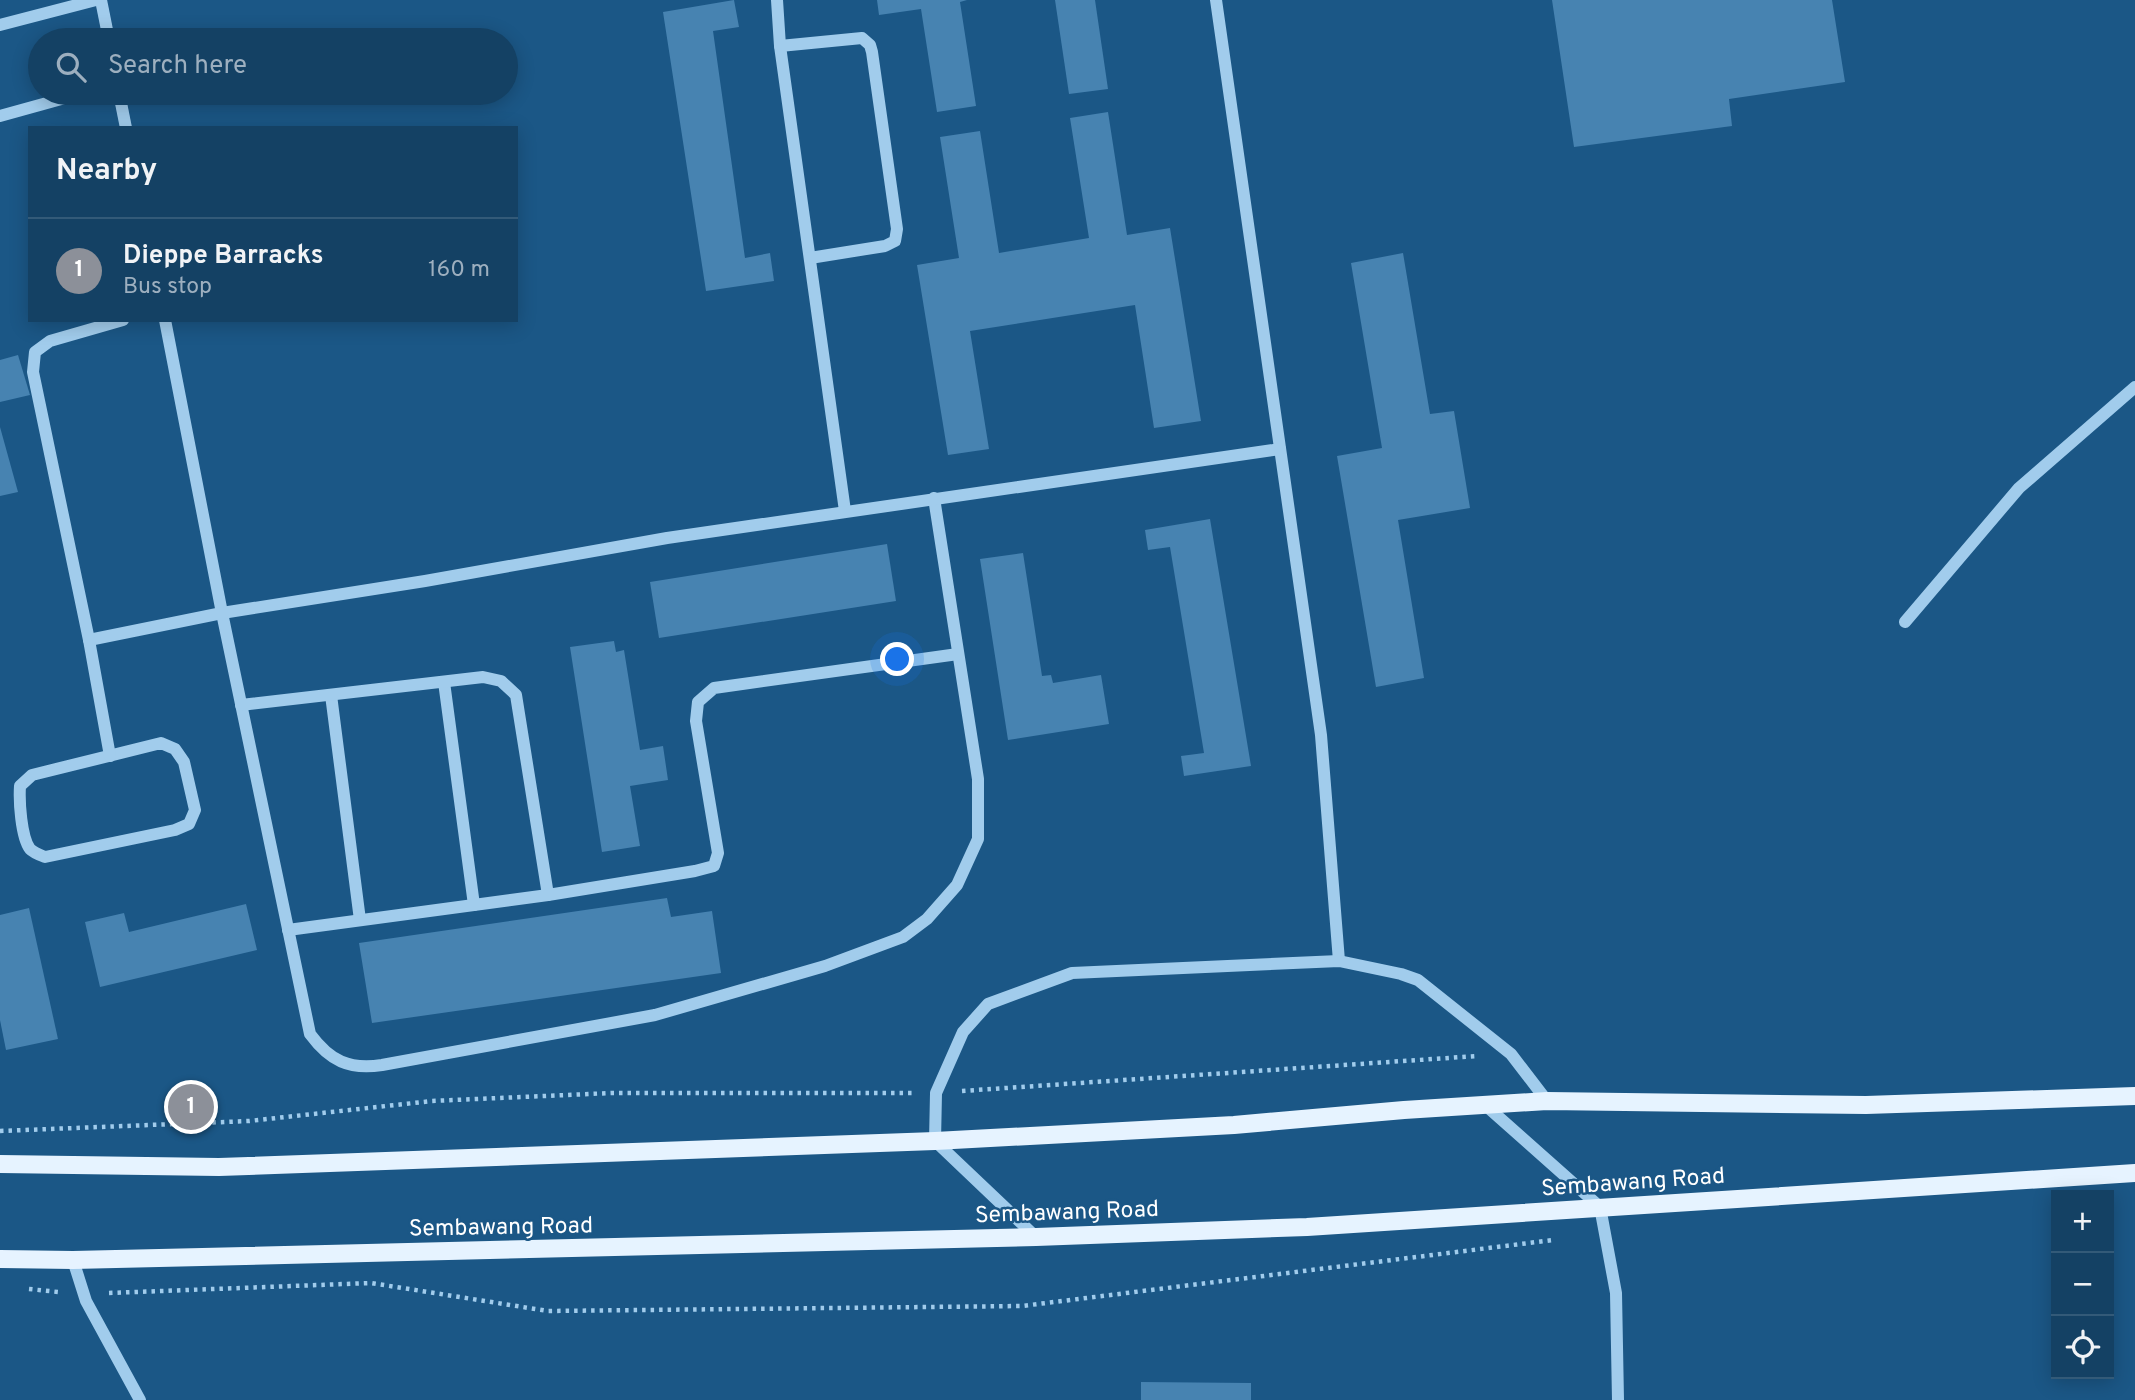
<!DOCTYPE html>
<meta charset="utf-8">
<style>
:root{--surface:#144164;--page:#214c6d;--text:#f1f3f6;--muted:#9dafbf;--line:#335a78;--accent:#8c9099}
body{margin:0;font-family:Overpass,sans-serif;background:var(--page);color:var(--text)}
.controls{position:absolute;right:21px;bottom:21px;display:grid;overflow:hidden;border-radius:0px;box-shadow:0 4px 18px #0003}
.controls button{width:63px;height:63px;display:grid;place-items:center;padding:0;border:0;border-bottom:2px solid var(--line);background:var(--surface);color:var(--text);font:35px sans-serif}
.you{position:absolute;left:898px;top:660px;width:24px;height:24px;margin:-18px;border:5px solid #fff;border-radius:50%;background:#1a73e8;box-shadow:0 0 0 10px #1a73e833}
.badge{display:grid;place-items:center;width:46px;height:46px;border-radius:50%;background:var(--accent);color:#fff;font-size:23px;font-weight:700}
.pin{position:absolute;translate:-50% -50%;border:4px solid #fff;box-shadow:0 2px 7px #0006}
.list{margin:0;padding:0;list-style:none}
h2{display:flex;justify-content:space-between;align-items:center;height:91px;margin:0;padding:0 28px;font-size:30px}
h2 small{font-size:23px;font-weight:400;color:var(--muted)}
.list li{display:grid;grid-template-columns:46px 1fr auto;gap:21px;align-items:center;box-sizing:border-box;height:105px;padding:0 28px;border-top:2px solid var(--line)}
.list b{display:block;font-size:26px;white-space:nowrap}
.list p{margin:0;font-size:23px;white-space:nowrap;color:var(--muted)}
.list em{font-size:23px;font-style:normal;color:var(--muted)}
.icon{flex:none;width:38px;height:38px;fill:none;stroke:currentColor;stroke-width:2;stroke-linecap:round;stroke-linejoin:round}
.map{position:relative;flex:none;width:2135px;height:1400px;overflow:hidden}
.search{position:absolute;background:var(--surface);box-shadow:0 4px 18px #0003;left:28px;top:28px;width:490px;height:77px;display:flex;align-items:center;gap:18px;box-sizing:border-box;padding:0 24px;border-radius:38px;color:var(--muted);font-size:26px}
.panel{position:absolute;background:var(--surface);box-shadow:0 4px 18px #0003;left:28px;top:126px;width:490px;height:196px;border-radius:0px}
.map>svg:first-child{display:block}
.building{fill:#4783b1}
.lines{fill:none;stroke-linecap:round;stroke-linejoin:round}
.path{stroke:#a1ccec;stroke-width:4.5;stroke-dasharray:3.5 5;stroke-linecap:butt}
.minor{stroke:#a1ccec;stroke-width:12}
.major{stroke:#e6f3ff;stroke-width:18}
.labels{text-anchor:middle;stroke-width:5;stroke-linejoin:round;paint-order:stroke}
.street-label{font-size:23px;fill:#fff;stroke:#1b5786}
</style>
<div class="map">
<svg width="2135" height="1400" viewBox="0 0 2135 1400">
<rect width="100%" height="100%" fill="#1b5786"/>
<g class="building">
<polygon points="734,0 739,27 713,31 745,258 770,253 774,281 706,291 663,12"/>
<polygon points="877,0 967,0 960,2 976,106 937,112 921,9 879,15"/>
<polygon points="1055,0 1095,0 1108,89 1069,94"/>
<polygon points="1552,0 1832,0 1845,82 1729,99 1732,126 1574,147"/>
<polygon points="1108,112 1127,235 1170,228 1201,421 1154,428 1135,305 970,331 989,449 948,455 917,265 959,258 940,137 980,131 999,253 1089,238 1070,118"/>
<polygon points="1403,253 1430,414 1454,411 1470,508 1398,520 1424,678 1376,687 1337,456 1382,448 1351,263"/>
<polygon points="18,355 30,395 0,402 0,360"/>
<polygon points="0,427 18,492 0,496"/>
<polygon points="1210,519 1251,766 1184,776 1181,756 1204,753 1170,547 1148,550 1145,530"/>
<polygon points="887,544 896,601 659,638 650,582"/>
<polygon points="1023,553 1042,676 1051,675 1053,683 1101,675 1109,724 1008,740 980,559"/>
<polygon points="614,641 616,652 624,650 640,750 663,746 668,780 630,786 640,846 602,852 570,647"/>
<polygon points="667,898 671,917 712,911 721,973 372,1023 359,943"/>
<polygon points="246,904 257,950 100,987 85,922 124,913 129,932"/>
<polygon points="29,908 58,1039 6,1050 0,1020 0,915"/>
<polygon points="1141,1382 1251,1383 1251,1400 1141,1400"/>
</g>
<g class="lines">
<g class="path">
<polyline points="962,1091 1477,1056"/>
<polyline points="0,1131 249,1121 432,1101 611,1093 915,1093"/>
<polyline points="29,1289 58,1292"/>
<polyline points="109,1293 371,1283 548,1311 1022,1306 1553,1240"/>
</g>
<g class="minor">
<polyline points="101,0 109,40"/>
<polyline points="777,0 780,46 845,511"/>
<polyline points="1216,0 1321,735 1339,961"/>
<polyline points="0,25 96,0"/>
<polyline points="780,46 862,38 870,45 872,52 897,229 895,241 885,246 810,258"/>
<polyline points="119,93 126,128"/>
<polyline points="0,116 83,93"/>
<path d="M 165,320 L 222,613 L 310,1034 C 330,1061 349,1070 382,1065 L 655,1015 L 825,966 L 903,937 L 927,919 L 957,885 L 978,839 L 978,779 L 934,498"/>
<polyline points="1905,622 2019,488 2135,387"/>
<polyline points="89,640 222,613 425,581 667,538 1280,449"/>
<polyline points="444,682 474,905"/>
<polyline points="331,695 360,920"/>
<polyline points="241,705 483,677 501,681 516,695 548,895"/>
<path d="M 161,743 L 175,749 L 184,762 L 195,810 L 189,824 L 175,830 L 45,857 C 40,855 34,853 30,849 C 21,837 19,801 20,786 L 32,775 Z"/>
<polyline points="110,756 89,640 33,372 35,352 50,341 123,320"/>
<polyline points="288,930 548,895 695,871 714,866 718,853 696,721 698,702 714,688 958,654"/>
<polyline points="1484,1104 1600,1207 1616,1293 1618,1400"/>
<polyline points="1036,1237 935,1141 936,1093 963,1032 988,1004 1072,973 1339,961 1401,974 1418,980 1511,1054 1547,1101"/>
<polyline points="73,1260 86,1301 140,1400"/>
</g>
<g class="major">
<polyline points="0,1164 219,1167 935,1141 1234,1125 1404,1110 1547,1101 1866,1105 2135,1096"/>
<polyline points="0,1259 73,1260 1036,1237 1307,1227 2135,1173"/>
</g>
</g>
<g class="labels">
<g class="street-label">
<text transform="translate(1633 1181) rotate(-4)" y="8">Sembawang Road</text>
<text transform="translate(1067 1211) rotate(-2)" y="8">Sembawang Road</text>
<text transform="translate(501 1226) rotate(-1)" y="8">Sembawang Road</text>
</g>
</g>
</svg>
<div class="controls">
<button>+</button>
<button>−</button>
<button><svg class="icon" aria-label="locate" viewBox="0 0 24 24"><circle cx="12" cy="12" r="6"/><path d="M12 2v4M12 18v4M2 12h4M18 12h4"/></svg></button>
</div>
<div class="you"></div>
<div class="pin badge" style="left:191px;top:1107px">1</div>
<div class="search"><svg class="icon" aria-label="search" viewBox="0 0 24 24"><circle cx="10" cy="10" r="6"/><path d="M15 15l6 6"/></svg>Search here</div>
<section class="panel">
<h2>Nearby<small></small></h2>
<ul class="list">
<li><span class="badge">1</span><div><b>Dieppe Barracks</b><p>Bus stop</p></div><em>160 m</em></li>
</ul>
</section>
</div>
